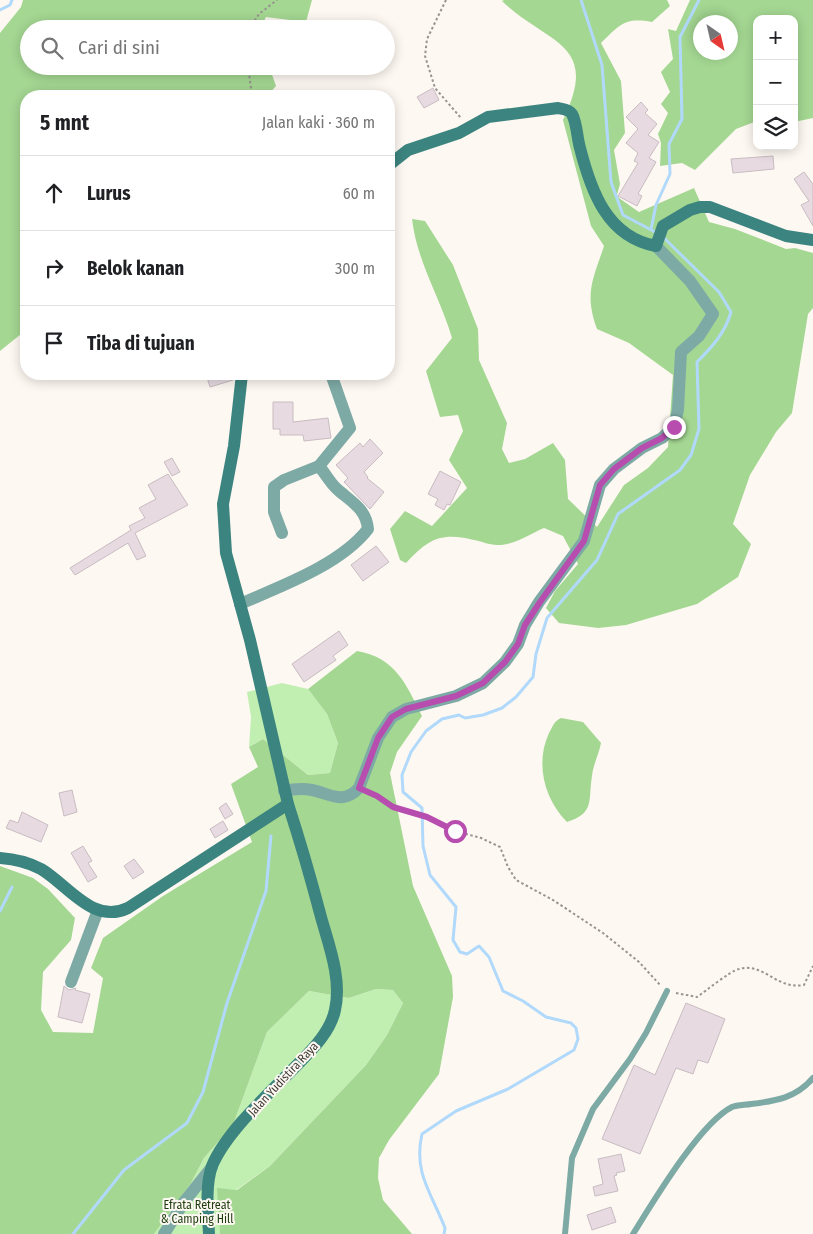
<!DOCTYPE html>
<html lang="id">
<meta charset="utf-8">
<style>
:root{--surface:#fff;--page:#f2f2f2;--text:#202124;--muted:#757577;--line:#e0e0e0}
body{margin:0;font-family:"Fira Sans Condensed",sans-serif;background:var(--page);color:var(--text)}
.controls{position:absolute;right:15px;top:15px;display:grid;overflow:hidden;border-radius:10px;box-shadow:0 2px 12px #0003}
.controls button{width:45px;height:45px;display:grid;place-items:center;padding:0;border:0;border-bottom:1px solid var(--line);background:var(--surface);color:var(--text);font:25px sans-serif}
.compass{position:absolute;left:693px;top:15px;width:45px;height:45px;border-radius:50%;background:var(--surface);box-shadow:0 2px 12px #0003;rotate:146deg}
.stop{position:absolute;width:15px;height:15px;margin:-11px;border:4px solid #b74dae;border-radius:50%;background:#fff}
.stop.end{background:#b74dae;border-color:#fff;box-shadow:0 1px 5px #0008}
.list{margin:0;padding:0;list-style:none}
h2{display:flex;justify-content:space-between;align-items:center;height:65px;margin:0;padding:0 20px;font-size:21px}
h2 small{font-size:16px;font-weight:400;color:var(--muted)}
.list li{display:grid;grid-template-columns:32px 1fr auto;gap:15px;align-items:center;box-sizing:border-box;height:75px;padding:0 20px;border-top:1px solid var(--line)}
.list b{display:block;font-size:19px;white-space:nowrap}
.list em{font-size:16px;font-style:normal;color:var(--muted)}
.icon{flex:none;width:28px;height:28px;fill:none;stroke:currentColor;stroke-width:2;stroke-linecap:round;stroke-linejoin:round}
.map{position:relative;flex:none;width:813px;height:1234px;overflow:hidden}
.search{position:absolute;background:var(--surface);box-shadow:0 2px 12px #0003;left:20px;top:20px;width:375px;height:55px;display:flex;align-items:center;gap:12px;box-sizing:border-box;padding:0 18px;border-radius:28px;color:var(--muted);font-size:19px}
.panel{position:absolute;background:var(--surface);box-shadow:0 2px 12px #0003;left:20px;top:90px;width:375px;height:290px;border-radius:20px}
.map>svg:first-child{display:block}
.green{fill:#c1efb2}
.forest{fill:#a4d792;fill-rule:evenodd}
.lines{fill:none;stroke-linecap:round;stroke-linejoin:round}
.stream{stroke:#b0d9fb;stroke-width:3}
.building{fill:#e7dbe1;stroke:#c8bcc2}
.path{stroke:#98938f;stroke-width:2;stroke-dasharray:2.5 2.5;stroke-linecap:butt}
.lane{stroke:#7eaaa6;stroke-width:6}
.street{stroke:#7eaaa6;stroke-width:12}
.secondary{stroke:#3c847f;stroke-width:12}
.route{stroke:#b74dae;stroke-width:6}
.labels{text-anchor:middle;stroke-width:4;stroke-linejoin:round;paint-order:stroke}
.street-label{font-size:12px;fill:#3e3a37;stroke:#fef8f2}
.park-label{font-size:12px;fill:#1d3d0f;stroke:#fef8f2}
</style>
<div class="map">
<svg width="813" height="1234" viewBox="0 0 813 1234">
<rect width="100%" height="100%" fill="#fef8f2"/>
<g class="green">
<polygon points="282,683 308,689 327,714 338,743 330,773 308,775 263,739 249,747 251,717 247,692"/>
<polygon points="376,989 393,990 403,1003 387,1035 366,1065 270,1166 236,1190 218,1189 220,1234 154,1234 191,1183 204,1158 233,1125 267,1032 309,991 349,998"/>
</g>
<g class="forest">
<polygon points="23,0 312,0 306,22 266,17 260,29 29,29 29,66 269,66 276,86 267,96 26,96 26,330 0,351 0,33 21,7"/>
<path d="M 504,0 L 667,0 L 670,6 L 652,22 C 624,17 620,25 601,43 L 621,81 L 625,133 L 614,150 L 620,184 L 617,195 L 619,198 L 639,212 L 694,188 L 709,222 L 735,229 L 786,249 L 795,248 L 813,253 L 813,308 L 808,314 L 792,413 L 776,432 L 750,475 L 733,524 L 751,544 L 738,577 L 697,604 L 626,625 L 598,628 L 559,623 L 546,608 L 555,591 L 578,564 L 563,536 L 544,528 C 530,534 512,546 497,545 C 489,545 481,541 474,540 C 440,532 429,539 406,563 L 400,560 L 390,529 L 405,511 L 432,526 L 467,488 L 449,460 L 463,431 L 458,415 L 440,417 L 426,371 L 452,338 C 440,297 417,262 412,219 L 425,221 L 453,265 L 478,329 L 479,360 L 507,423 L 502,449 L 509,463 L 525,459 L 553,443 L 565,460 L 568,499 L 597,527 L 624,485 L 648,468 L 668,447 L 673,375 L 629,343 L 597,329 C 584,294 593,279 604,246 L 591,226 L 563,120 C 601,42 548,45 502,1 Z"/>
<path d="M 690,0 L 813,0 L 813,118 L 794,122 L 794,19 L 757,19 L 757,121 L 736,129 L 695,170 L 682,163 L 660,166 L 661,143 L 658,134 L 668,113 L 661,104 L 670,92 L 661,72 L 673,59 L 668,29 L 676,31 ZM 700,22 L 730,22 L 730,52 L 700,52 Z"/>
<path d="M 357,651 C 396,658 406,684 422,716 L 397,752 L 390,773 L 413,886 L 452,976 L 453,997 L 439,1074 L 389,1140 L 379,1158 L 378,1178 L 383,1200 L 412,1234 L 220,1234 L 217,1188 L 237,1190 L 270,1166 L 366,1065 L 387,1035 L 403,1003 L 393,990 L 376,989 L 349,998 L 309,991 L 267,1032 L 233,1125 L 204,1158 L 191,1183 L 154,1234 L 0,1234 L 0,866 L 33,878 L 48,889 L 75,918 L 71,940 L 43,972 L 41,1010 L 53,1032 L 93,1033 L 103,978 L 91,968 L 103,938 L 163,896 L 252,842 L 231,784 L 258,767 L 249,747 L 263,739 L 308,775 L 330,773 L 338,743 L 327,714 L 308,689 Z"/>
<path d="M 561,718 L 583,722 L 601,743 C 599,754 593,765 592,776 C 588,801 595,813 567,822 C 544,799 535,763 549,733 C 553,726 554,721 561,718 Z"/>
</g>
<g class="lines">
<g class="stream">
<polyline points="581,0 602,65 611,182 623,215 657,233"/>
<polyline points="0,10 10,5 12,0"/>
<polyline points="651,229 656,205 670,174 669,144 682,119 680,37 699,0"/>
<polyline points="0,911 12,887"/>
<polyline points="73,1234 124,1170 187,1123 203,1092 227,1003 266,891 271,836"/>
<path d="M 444,1234 L 445,1228 C 432,1194 413,1173 422,1134 L 456,1111 L 508,1089 L 574,1050 L 578,1039 L 576,1028 L 571,1023 L 546,1017 L 523,1001 L 503,991 L 489,957 L 479,946 L 467,954 L 460,952 L 453,940 L 456,907 L 430,875 L 423,846 L 422,808 L 403,792 L 402,775 L 411,752 L 426,731 L 442,719 L 459,715 L 465,718 L 483,715 L 502,708 L 516,697 L 533,677 L 536,654 L 547,618 L 597,560 L 618,514 L 680,470 L 691,455 L 699,429 L 697,362 C 712,347 725,333 731,312 L 719,292 L 662,236"/>
</g>
</g>
<g class="building">
<polygon points="433,88 439,100 424,108 417,97"/>
<polygon points="641,102 648,110 645,113 657,124 648,135 659,142 649,158 656,162 638,194 642,196 637,206 618,196 638,163 634,161 638,153 626,143 638,129 626,117"/>
<polygon points="773,156 774,169 733,173 731,159"/>
<polygon points="804,172 813,184 813,226 801,205 809,201 794,179"/>
<polygon points="206,374 234,374 233,380 210,387"/>
<polygon points="273,402 293,402 293,422 328,418 331,438 304,441 303,435 280,435 280,429 273,429"/>
<polygon points="370,439 383,453 364,472 368,477 367,478 384,492 370,509 344,482 348,478 336,465 360,443 363,447"/>
<polygon points="172,458 180,472 172,476 164,462"/>
<polygon points="440,471 461,482 450,505 447,504 444,510 435,505 438,499 428,494"/>
<polygon points="168,474 188,505 135,533 146,556 137,560 128,543 75,575 70,568 131,530 129,526 145,518 139,508 156,499 148,485"/>
<polygon points="376,546 389,562 363,581 351,565"/>
<polygon points="339,631 348,645 333,656 336,660 304,682 292,664"/>
<polygon points="72,790 77,812 64,816 59,793"/>
<polygon points="226,803 233,814 225,819 219,808"/>
<polygon points="22,812 48,825 41,842 6,828 10,820 18,823"/>
<polygon points="223,821 228,830 215,838 210,829"/>
<polygon points="83,846 92,861 88,863 97,877 88,882 71,853"/>
<polygon points="134,859 144,872 133,879 124,866"/>
<polygon points="64,986 69,990 76,988 75,990 90,994 82,1023 58,1017"/>
<polygon points="686,1003 725,1019 708,1063 698,1060 693,1074 676,1068 640,1154 602,1139 634,1065 655,1075"/>
<polygon points="621,1154 625,1171 616,1173 617,1175 614,1176 618,1191 595,1196 593,1187 603,1184 598,1159"/>
<polygon points="611,1207 616,1222 592,1230 587,1215"/>
</g>
<g class="lines">
<g class="path">
<polyline points="446,0 427,39 425,56 435,88 461,118"/>
<polyline points="249,29 259,14 277,0"/>
<polyline points="248,66 252,96"/>
<polyline points="370,792 393,807 427,817 455,831 481,838 500,847 508,867 516,880 553,900 603,933 639,962 661,986"/>
<path d="M 676,993 L 697,997 C 706,991 730,971 739,969 C 764,962 776,990 804,985 L 813,966"/>
</g>
<g class="lane">
<polyline points="565,1234 572,1158 593,1109 630,1059 646,1033 667,991"/>
<path d="M 633,1234 C 653,1202 700,1123 732,1107 C 737,1105 746,1105 751,1104 C 776,1101 796,1098 813,1078"/>
</g>
<g class="street">
<polyline points="282,533 274,512 274,487 284,480 319,466"/>
<path d="M 240,604 C 281,586 340,565 368,529 C 366,508 350,501 337,489 C 330,483 325,473 319,466 L 350,428 L 331,374"/>
<path d="M 284,791 C 293,789 302,788 312,790 C 331,794 343,805 359,788 L 378,738 L 392,717 L 406,709 L 456,696 L 483,683 L 505,662 L 518,644 L 525,625 L 539,602 L 584,541 L 600,485 L 614,469 L 642,448 L 662,438 L 674,427 L 678,410 L 681,352 L 699,336 L 713,314 L 690,281 L 656,246"/>
<polyline points="71,982 98,910"/>
<polyline points="164,1234 184,1202 212,1167"/>
</g>
<g class="secondary">
<path d="M 389,165 L 408,150 L 459,133 L 488,117 L 558,108 C 562,109 569,109 572,114 C 577,123 577,138 580,148 C 591,191 607,237 656,246 L 663,226 L 690,210 L 700,207 L 710,207 L 786,236 L 813,240"/>
<path d="M 0,858 C 14,859 28,862 41,869 C 68,885 93,925 128,908 L 288,804 L 250,640 L 226,553 L 223,504 L 234,446 L 242,374"/>
<path d="M 209,1234 C 208,1214 205,1185 212,1166 C 227,1130 273,1090 300,1062 C 314,1048 331,1030 335,1010 C 342,979 329,946 321,917 C 311,879 300,841 288,804"/>
</g>
</g>
<g class="lines">
<polyline class="route" points="455,831 427,817 393,807 377,796 359,788 378,738 392,717 406,709 456,696 483,683 505,662 518,644 525,625 540,602 584,541 600,485 614,469 642,448 662,438 674,427"/>
</g>
<g class="labels">
<g class="street-label">
<text transform="translate(283 1079) rotate(-47)" y="4">Jalan Yudistira Raya</text>
</g>
<g class="park-label">
<text x="197" y="1209">Efrata Retreat<tspan x="197" dy="14">&amp; Camping Hill</tspan></text>
</g>
</g>
</svg>
<div class="controls">
<button>+</button>
<button>−</button>
<button><svg class="icon" aria-label="layers" viewBox="0 0 24 24"><path d="M12 4l9 5-9 5-9-5zM3 14l9 5 9-5"/></svg></button>
</div>
<svg class="compass" viewBox="-18 -18 36 36"><path d="M0-13l5 13h-10z" fill="#e53935"/><path d="M0 13l5-13h-10z" fill="#757577"/></svg>
<div class="stop" style="left:455px;top:831px"></div>
<div class="stop end" style="left:674px;top:427px"></div>
<div class="search"><svg class="icon" aria-label="search" viewBox="0 0 24 24"><circle cx="10" cy="10" r="6"/><path d="M15 15l6 6"/></svg>Cari di sini</div>
<section class="panel">
<h2>5 mnt<small>Jalan kaki · 360 m</small></h2>
<ul class="list">
<li><svg class="icon" aria-label="ahead" viewBox="0 0 24 24"><path d="M12 20V5M6 11l6-6 6 6"/></svg><div><b>Lurus</b></div><em>60 m</em></li>
<li><svg class="icon" aria-label="right" viewBox="0 0 24 24"><path d="M7 20v-9h11M14 6l5 5-5 5"/></svg><div><b>Belok kanan</b></div><em>300 m</em></li>
<li><svg class="icon" aria-label="arrive" viewBox="0 0 24 24"><path d="M6 21V4h12l-3 4 3 4H6"/></svg><div><b>Tiba di tujuan</b></div></li>
</ul>
</section>
</div>
